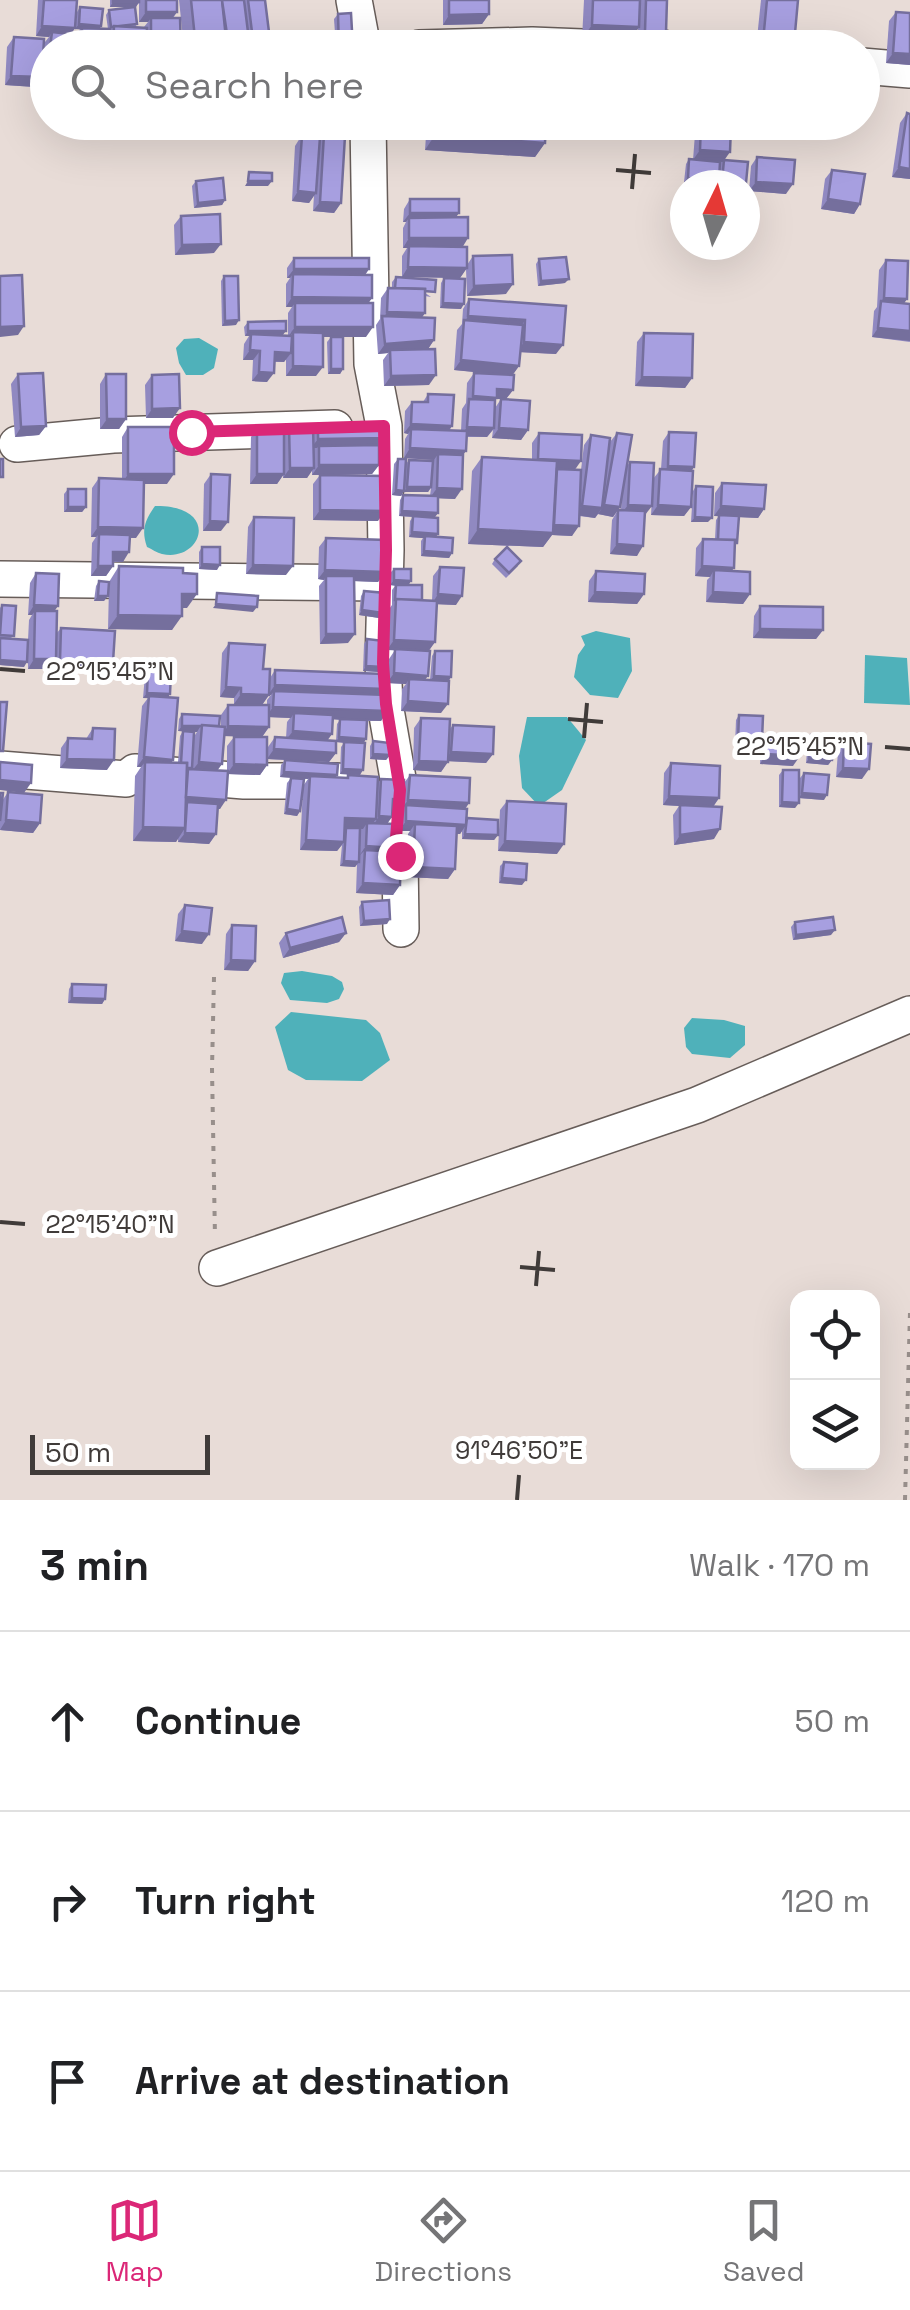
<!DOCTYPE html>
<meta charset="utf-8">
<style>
:root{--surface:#fff;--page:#f2f2f2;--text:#202124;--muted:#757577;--line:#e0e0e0;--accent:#db2777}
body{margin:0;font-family:"Space Grotesk",sans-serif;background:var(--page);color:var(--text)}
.controls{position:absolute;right:30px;bottom:30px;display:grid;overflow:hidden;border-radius:20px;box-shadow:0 10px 40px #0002}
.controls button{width:90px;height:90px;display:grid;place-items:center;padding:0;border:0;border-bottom:2px solid var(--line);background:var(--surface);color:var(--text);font:50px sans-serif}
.compass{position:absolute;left:670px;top:170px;width:90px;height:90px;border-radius:50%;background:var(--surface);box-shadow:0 10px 40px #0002;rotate:5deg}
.scale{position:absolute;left:30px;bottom:25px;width:180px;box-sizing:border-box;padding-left:10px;border:5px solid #403b39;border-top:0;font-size:28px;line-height:35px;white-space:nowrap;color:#403b39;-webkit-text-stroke:8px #fff;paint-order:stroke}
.stop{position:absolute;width:30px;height:30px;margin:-22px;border:8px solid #db2777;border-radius:50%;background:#fff}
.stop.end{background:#db2777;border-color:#fff;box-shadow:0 2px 10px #0008}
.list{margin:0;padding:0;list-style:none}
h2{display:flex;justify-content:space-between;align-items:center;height:130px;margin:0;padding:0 40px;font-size:42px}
h2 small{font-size:32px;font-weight:400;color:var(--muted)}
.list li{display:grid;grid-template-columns:65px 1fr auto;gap:30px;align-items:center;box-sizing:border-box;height:180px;padding:0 40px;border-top:2px solid var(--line)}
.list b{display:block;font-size:38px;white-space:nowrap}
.list em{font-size:32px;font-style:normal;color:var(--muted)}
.icon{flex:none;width:55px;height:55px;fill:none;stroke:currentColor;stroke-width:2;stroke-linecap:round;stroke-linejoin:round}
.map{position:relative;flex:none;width:910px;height:1500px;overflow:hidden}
.search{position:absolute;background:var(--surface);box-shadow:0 10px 40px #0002;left:30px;right:30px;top:30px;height:110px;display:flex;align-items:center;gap:25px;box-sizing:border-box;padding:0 35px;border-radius:55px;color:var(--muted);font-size:38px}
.sheet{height:670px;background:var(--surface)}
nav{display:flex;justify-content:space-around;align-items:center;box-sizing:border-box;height:140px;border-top:2px solid var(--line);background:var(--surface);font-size:28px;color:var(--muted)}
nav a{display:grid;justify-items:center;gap:5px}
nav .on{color:var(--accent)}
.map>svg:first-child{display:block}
.water{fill:#4fb1ba}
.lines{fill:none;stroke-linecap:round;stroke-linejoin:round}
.minor-casing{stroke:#675d59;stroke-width:38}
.path{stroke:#988f8b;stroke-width:4;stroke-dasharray:5 8;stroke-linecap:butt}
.minor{stroke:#fff;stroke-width:35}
.wall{fill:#9089c1;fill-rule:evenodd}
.shaded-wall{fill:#756f9d}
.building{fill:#a79fe0;stroke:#756f9d;stroke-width:2.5}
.route{stroke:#db2777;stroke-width:12}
.ticks{fill:none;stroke:#403b39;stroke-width:4}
.ticks-label{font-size:25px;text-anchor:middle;fill:#403b39;stroke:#fff;stroke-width:10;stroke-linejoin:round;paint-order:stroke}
</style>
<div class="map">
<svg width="910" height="1500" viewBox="0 0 910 1500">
<rect width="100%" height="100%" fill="#e8dcd7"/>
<g class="water">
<polygon points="199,338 218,349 214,368 203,375 186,375 179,363 176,348 184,339"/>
<path d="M 155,506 C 222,505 202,563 162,554 C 157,553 152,549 147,547 C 141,530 145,520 155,506 Z"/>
<polygon points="596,631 630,638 632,671 618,698 590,695 574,677 578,655 585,645 581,636"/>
<polygon points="865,655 907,658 910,705 864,703"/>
<polygon points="527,717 567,717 586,740 562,790 539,806 522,788 519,756"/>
<polygon points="302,971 332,976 342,982 344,989 339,999 327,1003 290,1000 281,983 284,973"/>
<polygon points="291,1012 366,1020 380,1033 390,1060 362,1081 306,1080 288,1070 275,1027"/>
<polygon points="692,1018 724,1020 745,1026 745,1045 730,1058 692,1054 686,1047 684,1028"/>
</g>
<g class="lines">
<defs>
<g id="minor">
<polyline points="354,0 363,48"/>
<polyline points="419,48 532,45 608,48"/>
<polyline points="639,48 643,46 663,48"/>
<polyline points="862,66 910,70"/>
<polyline points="368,122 372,364 384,426 386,550 383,663 385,704 400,790 396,837 400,856 401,929"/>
<polyline points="17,444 113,435 335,428"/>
<polyline points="0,579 384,583"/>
<polyline points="0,769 126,779 135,772 244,781 337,781"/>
<polyline points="217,1268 697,1105 910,1014"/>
</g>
</defs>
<use href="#minor" class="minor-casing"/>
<g class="path">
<polyline points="214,977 212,1069 215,1237"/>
<polyline points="905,1500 910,1312"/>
</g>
<use href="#minor" class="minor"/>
</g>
<g class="wall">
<path d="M 38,0 L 77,0 L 75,28 L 71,34 L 76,35 L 80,29 L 75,29 L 77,12 L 80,7 L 101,26 L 100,29 L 108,29 L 106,15 L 109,10 L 133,7 L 110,7 L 110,0 L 177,0 L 177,12 L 173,18 L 181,48 L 48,48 L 48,83 L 40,82 L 41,79 L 35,87 L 5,85 L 7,47 L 14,37 L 43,62 L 45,42 L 49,37 L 36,36 ZM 139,3 L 139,22 L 148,22 L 144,27 L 135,27 L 137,24 L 135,7 Z"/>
<polygon points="179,0 265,0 271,48 184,48"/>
<polygon points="443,0 489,0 489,14 482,24 443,25"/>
<polygon points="584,0 667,0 663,36 704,48 647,48 652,42 638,41 638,28 629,41 582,39"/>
<polygon points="761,0 798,0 791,48 756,48"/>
<polygon points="896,12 910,65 886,63 889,21"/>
<polygon points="338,14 353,48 336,48 334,19"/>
<polygon points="907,113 910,179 892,177 900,123"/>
<polygon points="216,122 262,122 255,135 216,137"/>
<polygon points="272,122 308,122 308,129 303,136 320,141 324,134 341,203 334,213 313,211 314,195 309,203 292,201 295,146 300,138 273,140"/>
<polygon points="427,122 546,122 545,143 535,157 425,150"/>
<polygon points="696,122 755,122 747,136 731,134 724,160 746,183 745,185 700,185 701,184 684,182 686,164 689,159 693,160 695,134 696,131 695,131"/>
<polygon points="757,157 786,194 749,191 751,166"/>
<polygon points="832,170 860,204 854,214 821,209 825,179"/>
<polygon points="196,181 225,200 222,205 194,208 192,186"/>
<polygon points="410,199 456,217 467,265 473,256 506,294 467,296 466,269 460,278 402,277 431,297 425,296 425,313 422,317 434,340 428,349 429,385 384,386 383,360 388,353 378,354 376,325 380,319 381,298 388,288 392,288 392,282 396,277 402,277 402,256 407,248 403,248 403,228 406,222 403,222 404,209"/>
<polygon points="181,216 214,253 175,255 174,225"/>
<polygon points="294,258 369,269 365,275 372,298 368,303 366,337 323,337 316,376 286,376 286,359 284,362 274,362 267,382 252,381 253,360 243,360 244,344 249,336 245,336 244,327 248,322 282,336 288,336 288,313 292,307 286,307 286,284 290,278 287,278 287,268"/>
<polygon points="539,259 565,283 538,286 536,264"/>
<polygon points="886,260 907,299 903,304 910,342 872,337 874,311 877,307 879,270"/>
<polygon points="224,276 236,325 222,326 221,281"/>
<polygon points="444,278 461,309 440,308 441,283"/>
<polygon points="469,299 566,306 556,354 520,352 519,366 512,375 513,390 506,399 496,399 495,400 495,408 501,399 528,430 521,440 492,438 493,430 487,437 466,437 455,499 438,498 438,513 435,517 438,534 436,537 452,553 449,558 421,556 421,541 423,538 409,537 410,521 413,517 399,516 400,500 403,495 430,496 431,488 428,492 404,491 401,496 392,495 394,464 398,459 406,464 409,460 433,462 434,460 404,458 405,439 408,434 404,433 405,411 412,402 423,402 428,394 452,426 449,431 461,431 462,409 466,403 467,383 474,373 498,374 454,370 457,330 462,324 463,309"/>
<polygon points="644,333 692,378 685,388 635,386 637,342"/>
<polygon points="331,337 343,369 340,374 328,374 327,342"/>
<polygon points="18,374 46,426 39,435 15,437 11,384"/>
<polygon points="106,374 126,419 119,429 100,429 100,384"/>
<polygon points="152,375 173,418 146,418 145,385"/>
<polygon points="318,424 379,448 379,465 372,474 333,475 378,521 313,520 313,484 320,475 312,475 312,470 307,478 283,478 283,475 277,484 250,484 251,437 257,427 284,433 289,426 313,430"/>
<polygon points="128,427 167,484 143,484 136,538 130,538 123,562 113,562 113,566 106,576 91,576 92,543 96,537 91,537 92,488 99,478 122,479 122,437"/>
<polygon points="669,432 692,471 691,507 684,516 651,515 653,479 661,469 663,441"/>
<polygon points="539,433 574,470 581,470 584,445 591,435 610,442 617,433 627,466 630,462 645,515 637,556 610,554 612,520 618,510 621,510 622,495 620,507 613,517 598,514 595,518 579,516 572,536 552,535 543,547 468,544 472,471 482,457 532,459 532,443"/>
<polygon points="211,474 221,531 203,531 204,484"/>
<polygon points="722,483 764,509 758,518 739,517 732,571 750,594 743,604 706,602 707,580 710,577 695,576 696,548 703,539 715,539 716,520 719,516 714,516 715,493"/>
<polygon points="696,486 708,522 691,522 693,491"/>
<polygon points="68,489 86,507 82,512 64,512 64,494"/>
<polygon points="254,517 286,575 246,574 248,527"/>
<polygon points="326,538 385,572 378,582 354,581 348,643 320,644 319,586 324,580 318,579 319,547"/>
<polygon points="202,547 217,570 199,569 199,552"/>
<polygon points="495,559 518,566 506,578 492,564"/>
<polygon points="119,566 187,608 182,608 172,630 108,629 109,587 104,601 94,601 96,586 99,581 109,582"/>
<polygon points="440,567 456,605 436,604 435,642 428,651 425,680 430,680 432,656 435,651 451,677 448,681 441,713 401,711 402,689 406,684 387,683 389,659 395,650 387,650 389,609 392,605 392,590 395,586 390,585 390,573 394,569 421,601 432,601 433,576"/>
<polygon points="596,571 644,594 637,604 588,602 589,581"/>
<polygon points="36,573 55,611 56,634 61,628 107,672 53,670 53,663 49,669 28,669 28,645 24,667 0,665 0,608 2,605 12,639 28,640 29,620 32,615 28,615 30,583"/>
<polygon points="364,591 379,618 359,615 361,596"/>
<polygon points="760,606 823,630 816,639 753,638 754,616"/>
<polygon points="367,639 383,667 379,672 363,671 364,644"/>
<path d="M 229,643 L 263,669 L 270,678 L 275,670 L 385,689 L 381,695 L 387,711 L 381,721 L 367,721 L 360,775 L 340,774 L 341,747 L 344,743 L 336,742 L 336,753 L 329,762 L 267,759 L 268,747 L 275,737 L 286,738 L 287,722 L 290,718 L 269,717 L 269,727 L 262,737 L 224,736 L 222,764 L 217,771 L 227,771 L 227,746 L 234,737 L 267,765 L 260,775 L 228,774 L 220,809 L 218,809 L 216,834 L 209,844 L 178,842 L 178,838 L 176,842 L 133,841 L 135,776 L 141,767 L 137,767 L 142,706 L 148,698 L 143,698 L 145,675 L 148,670 L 170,694 L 167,697 L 173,760 L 172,762 L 178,762 L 180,736 L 183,731 L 195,735 L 197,732 L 178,731 L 179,719 L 182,714 L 221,726 L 221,715 L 228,705 L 267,705 L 267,700 L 271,695 L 269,695 L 262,705 L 234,704 L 234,698 L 220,697 L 222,653 ZM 333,719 L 340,720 L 337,724 L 336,741 L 327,741 L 332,734 Z"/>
<polygon points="739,715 762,740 759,745 735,745 736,720"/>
<polygon points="421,718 449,730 453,725 493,754 486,763 448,761 441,772 413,770 414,728"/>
<polygon points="93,728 107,770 60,768 61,748 68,738 86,739"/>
<polygon points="767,734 793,766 760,764 761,744"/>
<polygon points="811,735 832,760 828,765 806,763 808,740"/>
<polygon points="373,741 390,755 386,760 370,759 370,746"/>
<polygon points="844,742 862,779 836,777 838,752"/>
<polygon points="285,760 337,775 335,778 346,778 348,775 378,783 381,779 404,783 410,775 469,803 465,809 467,818 498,835 494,840 462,839 462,831 460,834 457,834 455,869 448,879 406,877 408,834 410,831 399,831 399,815 403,810 401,810 402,802 396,810 393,809 387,824 391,851 400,885 393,895 356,893 357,864 355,867 340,866 342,845 337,851 300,850 303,786 308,779 280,777 281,765"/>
<polygon points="671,763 719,798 713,807 714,839 674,845 673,815 679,806 663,805 664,773"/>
<polygon points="783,770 799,797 800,778 804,773 824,800 799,798 795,808 779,807 779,775"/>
<polygon points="291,778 300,811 297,816 284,814 287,783"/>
<polygon points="8,792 40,823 33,833 0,830 0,793 2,801"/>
<polygon points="507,801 557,854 498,851 500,810"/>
<polygon points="504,862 522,885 499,883 500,866"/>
<polygon points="362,902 387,924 360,926 359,907"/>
<polygon points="185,905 202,944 175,941 178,914"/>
<polygon points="795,922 831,935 793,940 791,927"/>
<polygon points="232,925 255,961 248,971 224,970 226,934"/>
<polygon points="286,933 346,933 339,942 283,958 279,943"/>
<polygon points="72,984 105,999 102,1004 68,1003 69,989"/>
</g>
<g class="shaded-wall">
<polygon points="113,2 139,2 136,7 110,7"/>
<polygon points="146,12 177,12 170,21 151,18 148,22 139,22"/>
<polygon points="489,14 482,24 443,25 449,15"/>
<polygon points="79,24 101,26 98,31 75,29"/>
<polygon points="592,25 639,27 629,41 582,39"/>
<polygon points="42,26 75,28 68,38 52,32 49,37 36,36"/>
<polygon points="645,31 666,32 659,42 656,36 652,42 638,41"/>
<polygon points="763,41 794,44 791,48 758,48"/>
<polygon points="893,53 910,54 910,65 886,63"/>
<polygon points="47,72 48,83 40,82"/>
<polygon points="11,76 42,77 35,87 5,85"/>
<polygon points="153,122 183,122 177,131 147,131"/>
<polygon points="701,122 717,122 754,126 747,136 701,131 701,124 696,131 695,131"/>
<polygon points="262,126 255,135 216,137 223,127"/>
<polygon points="308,129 302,138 273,140 280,130"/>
<polygon points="435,135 545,143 535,157 425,150"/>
<polygon points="700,150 730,152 723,162 693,160"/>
<polygon points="899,167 910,169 910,179 892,177"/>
<polygon points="688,178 719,180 715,185 684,182"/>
<polygon points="248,181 272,181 268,186 245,186"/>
<polygon points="722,181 746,183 745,185 720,185"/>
<polygon points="756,182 793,184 786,194 749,191"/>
<polygon points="298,191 316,193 309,203 292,201"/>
<polygon points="828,199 860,204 854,214 821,209"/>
<polygon points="225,200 222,205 194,208 198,203"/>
<polygon points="320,202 341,203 334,213 313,211"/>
<polygon points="410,213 459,213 452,223 409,218 406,222 403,222"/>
<polygon points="409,238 468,238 462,248 403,248"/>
<polygon points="221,244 214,253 175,255 182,245"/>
<polygon points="408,267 467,268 460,278 402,277"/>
<polygon points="294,269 369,269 362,279 293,274 290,278 287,278"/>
<polygon points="569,279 565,283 538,286 541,281"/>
<polygon points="513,284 506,294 467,296 474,286"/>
<polygon points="292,297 372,298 365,308 295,303 292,307 286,307"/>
<polygon points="884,298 907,299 900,309 881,301"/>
<polygon points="443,303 464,304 461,309 440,308"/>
<polygon points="387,312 425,313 418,323 383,319"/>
<polygon points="468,316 525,320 519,330 464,323"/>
<polygon points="239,320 236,325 222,326 225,321"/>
<polygon points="24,326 18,335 0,337 0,327"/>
<polygon points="295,327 373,327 366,337 293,337 293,332 290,337 288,337"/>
<polygon points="878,328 910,331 910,341 872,337"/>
<polygon points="248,331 286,331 282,336 245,336"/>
<polygon points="434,340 428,349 390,350 388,353 378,354 385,344"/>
<polygon points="524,342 563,345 556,354 517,352"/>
<polygon points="250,350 260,351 253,360 243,360"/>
<polygon points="275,352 291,353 284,362 268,361"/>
<polygon points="461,360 519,366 512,376 454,370"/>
<polygon points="293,366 323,367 316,376 286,376"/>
<polygon points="331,369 343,369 340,374 328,374"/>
<polygon points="259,372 274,373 267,382 252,381"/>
<polygon points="436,375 429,385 384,386 391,376"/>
<polygon points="642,377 692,378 685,388 635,386"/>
<polygon points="497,389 513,390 506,399 496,399 490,407 469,402 473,396"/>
<polygon points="180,408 173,418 146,418 152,409"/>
<polygon points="107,419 126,419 119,429 100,429"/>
<polygon points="411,424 452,426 445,435 411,429 408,434 404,433"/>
<polygon points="46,426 39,435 15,437 21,427"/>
<polygon points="467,427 494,428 487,437 461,436"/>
<polygon points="499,428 528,430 521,440 492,438"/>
<polygon points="386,438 379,448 319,446 317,448 311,448 318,439"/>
<polygon points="410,448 466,451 459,461 438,454 434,460 404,458"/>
<polygon points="538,459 581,461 574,471 531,468"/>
<polygon points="319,465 379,465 372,474 312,475"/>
<polygon points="668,466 694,467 688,477 661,475"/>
<polygon points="290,468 314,468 307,478 283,478"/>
<polygon points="128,474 174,474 167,484 122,484"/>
<polygon points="257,474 284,474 277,484 250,484"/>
<polygon points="407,487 431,487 428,492 404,492"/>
<polygon points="437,488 462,489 455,499 430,498"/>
<polygon points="396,490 404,491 401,496 392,495"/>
<polygon points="604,505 620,507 613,517 598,514"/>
<polygon points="628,505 652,506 645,515 621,514"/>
<polygon points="658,505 691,507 684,516 651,515"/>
<polygon points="582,506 602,508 595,518 576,515"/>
<polygon points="721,506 764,509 758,518 714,516"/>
<polygon points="68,507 86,507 82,512 64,512"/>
<polygon points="320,510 385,511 378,521 313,520"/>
<polygon points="402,511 438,513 434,518 399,516"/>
<polygon points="695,517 712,518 708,522 691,522"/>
<polygon points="210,521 228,522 221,531 203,531"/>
<polygon points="554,525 579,526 572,536 552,535 543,547 468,544 478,529"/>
<polygon points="98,527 143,528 136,538 99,537 99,534 96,537 91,537"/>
<polygon points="412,532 438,534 434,539 409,537"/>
<polygon points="617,544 643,546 637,556 610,554"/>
<polygon points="424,551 452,553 449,558 421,556"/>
<polygon points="113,552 129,552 123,562 106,561"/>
<polygon points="202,564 220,565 217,570 199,569"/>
<polygon points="253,565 293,566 286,575 246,574"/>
<polygon points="98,566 113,566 106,576 91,576"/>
<polygon points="702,566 734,568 727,577 714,570 710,577 695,576"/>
<polygon points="325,570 385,572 378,582 326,580 326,576 324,580 318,579"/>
<polygon points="394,580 411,581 408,586 390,585"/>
<polygon points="595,592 644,594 637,604 588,602"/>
<polygon points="713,592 750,594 743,604 706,602"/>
<polygon points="182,594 197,594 187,608 172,608"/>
<polygon points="438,594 462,596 456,605 432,604"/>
<polygon points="98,596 108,596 104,601 94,601"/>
<polygon points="216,604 257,607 253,612 213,608"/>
<polygon points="34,605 58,606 51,616 35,611 32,615 28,615"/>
<polygon points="362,610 383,613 379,618 359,615"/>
<polygon points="118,615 182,616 172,630 108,629"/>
<polygon points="760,629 823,630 816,639 753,638"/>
<polygon points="326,634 355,634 348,643 320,644"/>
<polygon points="394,640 435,642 428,652 387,650"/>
<polygon points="34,659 56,659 49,669 28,669"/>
<polygon points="0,660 27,662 24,667 0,665"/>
<polygon points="60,660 113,662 107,672 53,670"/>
<polygon points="366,666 383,667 379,672 363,671"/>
<polygon points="394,673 428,676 421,685 409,679 406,684 387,683"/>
<polygon points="434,676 451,677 448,682 430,681"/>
<polygon points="275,685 385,689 378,699 274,691 271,695 268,695"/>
<polygon points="226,687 241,688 234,698 220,697"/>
<polygon points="147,693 170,694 167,699 143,698"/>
<polygon points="241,694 269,695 262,705 234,704"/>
<polygon points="408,701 448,704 441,713 401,711"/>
<polygon points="273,707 387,711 381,721 294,718 294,713 291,718 266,717"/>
<polygon points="182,726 200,727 197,732 178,731"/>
<polygon points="228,726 269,727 262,737 221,736"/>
<polygon points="293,731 332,734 325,743 286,740"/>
<polygon points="339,737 366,739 363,744 336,742"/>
<polygon points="738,740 762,740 759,745 735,745"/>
<polygon points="274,749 336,753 329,762 267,759"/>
<polygon points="451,752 493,754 486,763 444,761"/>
<polygon points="373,754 390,755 386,760 370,759"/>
<polygon points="766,754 800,756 793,766 760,764"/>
<polygon points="144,757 173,760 167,770 145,762 141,767 137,767"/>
<polygon points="809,758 832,760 828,765 806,763"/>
<polygon points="67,759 114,760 107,770 60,768"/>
<polygon points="419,761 448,762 441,772 413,770"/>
<polygon points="199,762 222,764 215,773 192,771"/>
<polygon points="234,764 267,765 260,775 227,774"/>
<polygon points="843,768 869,769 862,779 836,777"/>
<polygon points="343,769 363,770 360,775 340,774"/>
<polygon points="284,772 337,775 334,780 310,776 308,779 280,777"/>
<polygon points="0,780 31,783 24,793 0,790"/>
<polygon points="802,793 827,795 824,800 799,798"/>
<polygon points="669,796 719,798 712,808 663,805"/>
<polygon points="186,797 226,800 220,809 186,807"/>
<polygon points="393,799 403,800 396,810 386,809"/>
<polygon points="408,800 469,803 462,813 406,805 401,810"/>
<polygon points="782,802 799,803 795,808 779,807"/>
<polygon points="287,809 300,811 297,816 284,814"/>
<polygon points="379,816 392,817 385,827 373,826"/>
<polygon points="345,818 376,819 369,829 367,823 363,829 338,828"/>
<polygon points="6,820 40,823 33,833 0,830"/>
<polygon points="406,821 466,825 460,834 415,832 415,824 410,831 399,831"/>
<polygon points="143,827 185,828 176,842 133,841"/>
<polygon points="720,829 714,839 674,845 680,835"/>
<polygon points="185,833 216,834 209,844 178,842"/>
<polygon points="465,834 498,835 494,840 462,839"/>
<polygon points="306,840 344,842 337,851 300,850"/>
<polygon points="505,841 564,844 557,854 498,851"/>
<polygon points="366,846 394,848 387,857 365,850 359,856"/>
<polygon points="344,861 359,862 355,867 340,866"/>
<polygon points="413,867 455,869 448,879 406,877"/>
<polygon points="502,878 526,880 522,885 499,883"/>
<polygon points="363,883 400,885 393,895 356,893"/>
<polygon points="390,919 387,924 360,926 364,921"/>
<polygon points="835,930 831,935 793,940 796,935"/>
<polygon points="182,931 209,934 202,944 175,941"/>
<polygon points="346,933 339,942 283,958 290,948"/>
<polygon points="231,960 255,961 248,971 224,970"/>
<polygon points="72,998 105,999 102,1004 68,1003"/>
</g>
<g class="building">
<polygon points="44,0 77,0 75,28 42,26"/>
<rect x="113" y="0" width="26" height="2"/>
<rect x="146" y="0" width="31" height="12"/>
<polygon points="191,0 222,0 227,48 196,48"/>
<polygon points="222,0 244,0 250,48 229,48"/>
<polygon points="248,0 265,0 271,48 254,48"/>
<polygon points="449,0 489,0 489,14 449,15"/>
<polygon points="593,0 640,0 639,27 592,25"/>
<polygon points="646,0 667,0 666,32 645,31"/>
<polygon points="767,0 798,0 794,44 763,41"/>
<polygon points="80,7 103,9 101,26 79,24"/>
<polygon points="135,7 137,24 111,27 109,10"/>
<polygon points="896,12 910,13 910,54 893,53"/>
<polygon points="351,13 353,48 339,48 338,14"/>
<polygon points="151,18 180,18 181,48 151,48"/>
<polygon points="114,26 147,28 146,48 113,48"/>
<polygon points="82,28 110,29 109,48 81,48"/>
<polygon points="52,32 78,35 77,48 50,48"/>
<polygon points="656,36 705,38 704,48 655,48"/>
<polygon points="14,37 44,39 42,77 11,76"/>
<polygon points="907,113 910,114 910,169 899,167"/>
<polygon points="223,122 262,122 262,126 223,127"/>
<polygon points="279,122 308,122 308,129 280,130"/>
<polygon points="436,122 546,122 545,143 435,135"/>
<polygon points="717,122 755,122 754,126"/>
<polygon points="701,124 731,126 730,152 700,150"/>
<polygon points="324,134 345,136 341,203 320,202"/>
<polygon points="302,136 320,137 316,193 298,191"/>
<polygon points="757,157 795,160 793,184 756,182"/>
<polygon points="689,159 720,162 719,180 688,178"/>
<polygon points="724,160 748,162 746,183 722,181"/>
<polygon points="832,170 865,174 860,204 828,199"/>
<polygon points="249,172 272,173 272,181 248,181"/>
<polygon points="223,178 225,200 198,203 196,181"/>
<polygon points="702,182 724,184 724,185 702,185"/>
<rect x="410" y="199" width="49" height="14"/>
<polygon points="220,214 221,244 182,245 181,216"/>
<polygon points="468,217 468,238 409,238 409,218"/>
<polygon points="409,246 467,247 467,268 408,267"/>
<polygon points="512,255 513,284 474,286 473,256"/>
<polygon points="566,257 569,279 541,281 539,259"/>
<rect x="294" y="258" width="75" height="11"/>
<polygon points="886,260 908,261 907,299 884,298"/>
<polygon points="293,274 372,275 372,298 292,297"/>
<polygon points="22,275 24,326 0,327 0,276"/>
<polygon points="224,276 238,276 239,320 225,321"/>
<polygon points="396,277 436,280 435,292 425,291 425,289 395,288"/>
<polygon points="444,278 465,279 464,304 443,303"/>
<polygon points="388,288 425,289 425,313 387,312"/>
<polygon points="469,299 566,306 563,345 524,342 525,320 468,316"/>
<polygon points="881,301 910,304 910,331 878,328"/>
<rect x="295" y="303" width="78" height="24"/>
<polygon points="382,316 435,318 434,340 385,344"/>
<polygon points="464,320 523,325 519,366 461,360"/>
<polygon points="286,321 286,331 248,331 248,322"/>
<polygon points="293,332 323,333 323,367 293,366"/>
<polygon points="644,333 693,334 692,378 642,377"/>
<polygon points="251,334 292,336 291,353 275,352 274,373 259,372 260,351 250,350"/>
<rect x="331" y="337" width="12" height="32"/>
<polygon points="435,349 436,375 391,376 390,350"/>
<polygon points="43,373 46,426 21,427 18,374"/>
<polygon points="474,373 514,375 513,390 497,389 497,398 473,396"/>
<polygon points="106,374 126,374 126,419 107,419"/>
<polygon points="179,374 180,408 152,409 152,375"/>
<polygon points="428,394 454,395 452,426 411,424 412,402 428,402"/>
<polygon points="469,399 495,400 494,428 467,427"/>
<polygon points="501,399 530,401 528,430 499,428"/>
<polygon points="386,423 386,438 318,439 318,424"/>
<polygon points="289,426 313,426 314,468 290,468"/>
<rect x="128" y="427" width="46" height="47"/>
<polygon points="257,427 284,428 284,474 257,474"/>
<polygon points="411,429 467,431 466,451 410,448"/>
<polygon points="669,432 696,433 694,467 668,466"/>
<polygon points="539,433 582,435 581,461 538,459"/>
<polygon points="617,433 632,435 620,507 604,505"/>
<polygon points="591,435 610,438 602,508 582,506"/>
<polygon points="379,445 379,465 319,465 319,446"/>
<polygon points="438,454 463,455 462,489 437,488"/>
<polygon points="482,457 557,461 553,533 478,529"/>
<rect x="0" y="459" width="3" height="18"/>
<polygon points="398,459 406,459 404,491 396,490"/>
<polygon points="409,460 433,461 431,487 407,487"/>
<polygon points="630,462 654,463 652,506 628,505"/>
<polygon points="557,469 581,470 579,526 554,525"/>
<polygon points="660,469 693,471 691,507 658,505"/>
<polygon points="211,474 230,475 228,522 210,521"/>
<polygon points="320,475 385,476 385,511 320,510"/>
<polygon points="99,478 144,480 143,528 98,527"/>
<polygon points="722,483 766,485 764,509 721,506"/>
<polygon points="696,486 713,487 712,518 695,517"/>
<rect x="68" y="489" width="18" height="18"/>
<polygon points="403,495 438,496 438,513 402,511"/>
<polygon points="618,510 645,511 643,546 617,544"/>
<polygon points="719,515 739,516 737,543 735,543 735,540 718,540"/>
<polygon points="413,516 438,518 438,534 412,532"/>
<polygon points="254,517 294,518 293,566 253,565"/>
<polygon points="99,534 130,535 129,552 113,552 113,566 98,566"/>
<polygon points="425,536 453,538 452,553 424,551"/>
<polygon points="326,538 386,540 385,572 325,570"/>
<polygon points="703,539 735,540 734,568 702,566"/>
<polygon points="202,547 220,547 220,565 202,564"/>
<polygon points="507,547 521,561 509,573 495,559"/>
<polygon points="119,566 183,568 183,573 197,574 197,594 182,594 182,616 118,615"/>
<polygon points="440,567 464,568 462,596 438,594"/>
<polygon points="394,569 411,569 411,581 394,580"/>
<polygon points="714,570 750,572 750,594 713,592"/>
<polygon points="596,571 645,574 644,594 595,592"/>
<polygon points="36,573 59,574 58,606 34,605"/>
<polygon points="326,576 354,576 355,634 326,634"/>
<polygon points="99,581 109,582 108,596 98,596"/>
<polygon points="396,585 422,585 422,600 395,600"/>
<polygon points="364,591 385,593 383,613 362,610"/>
<polygon points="217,593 258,596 257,607 216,604"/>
<polygon points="396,599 437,601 435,642 394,640"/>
<polygon points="2,605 16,606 14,636 0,635"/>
<polygon points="760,606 823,607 823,630 760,629"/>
<polygon points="35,611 57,611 56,659 34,659"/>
<polygon points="61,628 115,631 113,662 60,660"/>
<polygon points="0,638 28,640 27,662 0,660"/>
<polygon points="367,639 384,641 383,667 366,666"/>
<polygon points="229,643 265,645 263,669 270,669 269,695 241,694 241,688 226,687"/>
<polygon points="395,649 430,651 428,676 394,673"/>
<polygon points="435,651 452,651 451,677 434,676"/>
<polygon points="148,670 171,672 170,694 147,693"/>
<polygon points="275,670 385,674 385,689 275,685"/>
<polygon points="409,679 449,681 448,704 408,701"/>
<polygon points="274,691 388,695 387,711 273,707"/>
<polygon points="149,696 178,698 173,760 144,757"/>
<polygon points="0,702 7,702 3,751 0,751"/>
<polygon points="228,705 269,705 269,727 228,726"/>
<polygon points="294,713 333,715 332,734 293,731"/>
<polygon points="182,714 220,716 219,726 182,726"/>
<polygon points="739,715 763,716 762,740 738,740"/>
<polygon points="421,718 450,719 448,762 419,761"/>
<polygon points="340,719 367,720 366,739 339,737"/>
<polygon points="202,725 225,727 222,764 199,762"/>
<polygon points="453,725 494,727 493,754 451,752"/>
<polygon points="93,728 115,729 114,760 67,759 68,738 92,739"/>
<polygon points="183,731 194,732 192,768 187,768 187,763 181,763"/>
<polygon points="767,734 801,736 800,756 766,754"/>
<polygon points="811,735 834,737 832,760 809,758"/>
<polygon points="234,737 267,737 267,765 234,764"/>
<polygon points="275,737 336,741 336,753 274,749"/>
<polygon points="373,741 390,743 390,755 373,754"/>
<polygon points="344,742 365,743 363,770 343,769"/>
<polygon points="844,742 871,744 869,769 843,768"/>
<polygon points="285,760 338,764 337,775 284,772"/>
<polygon points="0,762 32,765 31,783 0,780"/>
<polygon points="145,762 187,763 185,828 143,827"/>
<polygon points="671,763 720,766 719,798 669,796"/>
<polygon points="188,769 228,771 226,800 186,797"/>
<polygon points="783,770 799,770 799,803 782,802"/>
<polygon points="804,773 829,775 827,795 802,793"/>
<polygon points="348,775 378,777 376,819 345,818 344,842 306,840 310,776 348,778"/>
<polygon points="410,775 470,778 469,803 408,800"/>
<polygon points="291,778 304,779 300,811 287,809"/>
<polygon points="381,779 404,780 403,800 393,799 392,817 379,816"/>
<polygon points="8,792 42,795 40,823 6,820"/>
<polygon points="0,793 3,793 0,821"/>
<polygon points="507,801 566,804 564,844 505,841"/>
<polygon points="187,802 218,804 216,834 185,833"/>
<polygon points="406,805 467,809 466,825 406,821"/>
<polygon points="680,805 722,807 720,829 680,835"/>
<polygon points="467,818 498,820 498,835 465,834"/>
<polygon points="367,823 395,824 394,848 366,846"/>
<polygon points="415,824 457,826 455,869 413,867"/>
<polygon points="346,828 360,828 359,862 344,861"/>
<polygon points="365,850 401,852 400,885 363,883"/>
<polygon points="504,862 527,864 526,880 502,878"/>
<polygon points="389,900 390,919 364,921 362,902"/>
<polygon points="185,905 212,908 209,934 182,931"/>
<polygon points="342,917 346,933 290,948 286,933"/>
<polygon points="833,917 835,930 796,935 795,922"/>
<polygon points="232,925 256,926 255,961 231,960"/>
<polygon points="72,984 106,985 105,999 72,998"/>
</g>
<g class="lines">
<polyline class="route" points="191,432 384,426 386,550 383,663 386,704 400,790 396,838 400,856"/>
</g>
<path class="ticks" d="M 616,170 L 651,173M 632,189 L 635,154M 0,669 L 25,671M 568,719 L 603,722M 584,738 L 587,703M 885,747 L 910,749M 0,1222 L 25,1224M 520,1267 L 555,1270M 536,1286 L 539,1251M 517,1500 L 519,1475"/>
<g class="ticks-label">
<text x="110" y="680">22°15'45"N</text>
<text x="800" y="755">22°15'45"N</text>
<text x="110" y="1233">22°15'40"N</text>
<text x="519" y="1459">91°46'50"E</text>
</g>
</svg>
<div class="controls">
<button><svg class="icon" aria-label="locate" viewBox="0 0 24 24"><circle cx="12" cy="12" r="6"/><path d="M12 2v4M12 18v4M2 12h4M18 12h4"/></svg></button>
<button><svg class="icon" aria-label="layers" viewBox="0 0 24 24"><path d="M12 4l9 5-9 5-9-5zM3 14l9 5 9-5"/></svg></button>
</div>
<svg class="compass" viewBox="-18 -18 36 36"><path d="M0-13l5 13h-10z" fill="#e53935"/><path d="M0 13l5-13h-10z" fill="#757577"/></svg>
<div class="scale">50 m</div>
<div class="stop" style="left:191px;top:432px"></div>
<div class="stop end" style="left:400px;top:856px"></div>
<div class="search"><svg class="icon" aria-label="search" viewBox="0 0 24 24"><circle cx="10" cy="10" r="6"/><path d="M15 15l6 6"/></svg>Search here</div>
</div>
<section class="sheet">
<h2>3 min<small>Walk · 170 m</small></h2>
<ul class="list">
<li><svg class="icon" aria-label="ahead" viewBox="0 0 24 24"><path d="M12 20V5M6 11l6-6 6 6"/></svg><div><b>Continue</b></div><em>50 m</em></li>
<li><svg class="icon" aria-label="right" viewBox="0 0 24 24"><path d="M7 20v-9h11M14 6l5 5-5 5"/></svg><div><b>Turn right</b></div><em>120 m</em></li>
<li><svg class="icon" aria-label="arrive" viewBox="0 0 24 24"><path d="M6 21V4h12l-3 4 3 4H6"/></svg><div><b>Arrive at destination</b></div></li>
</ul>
</section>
<nav>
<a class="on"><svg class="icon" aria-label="map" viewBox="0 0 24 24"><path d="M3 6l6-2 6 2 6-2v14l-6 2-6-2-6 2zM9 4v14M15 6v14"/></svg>Map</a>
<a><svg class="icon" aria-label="directions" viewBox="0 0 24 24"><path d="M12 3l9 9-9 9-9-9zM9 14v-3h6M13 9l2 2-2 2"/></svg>Directions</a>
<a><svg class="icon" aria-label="saved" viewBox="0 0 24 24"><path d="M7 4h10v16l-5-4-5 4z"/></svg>Saved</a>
</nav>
